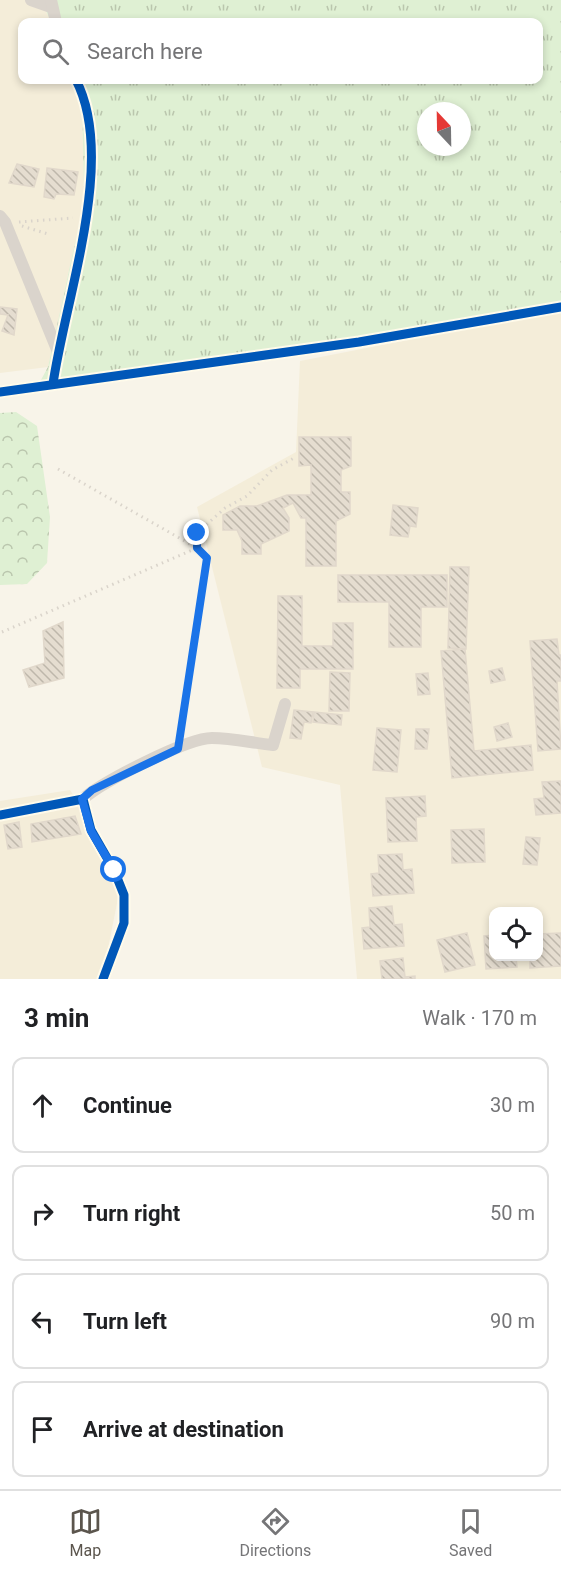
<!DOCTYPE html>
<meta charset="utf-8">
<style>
:root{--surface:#fff;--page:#f2f2f2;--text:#202124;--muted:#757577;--line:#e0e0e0;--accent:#5b554d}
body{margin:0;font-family:Roboto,sans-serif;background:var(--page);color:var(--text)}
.controls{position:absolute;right:18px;bottom:18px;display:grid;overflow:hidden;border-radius:12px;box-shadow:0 3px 9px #0003}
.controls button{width:54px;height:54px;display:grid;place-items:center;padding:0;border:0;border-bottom:2px solid var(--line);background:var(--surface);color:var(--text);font:30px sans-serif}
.compass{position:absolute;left:417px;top:102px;width:54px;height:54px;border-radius:50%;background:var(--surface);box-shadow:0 3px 9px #0003;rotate:338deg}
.stop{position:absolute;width:18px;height:18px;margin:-14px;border:4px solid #1a73e8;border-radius:50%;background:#fff}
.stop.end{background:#1a73e8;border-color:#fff;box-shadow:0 2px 6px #0008}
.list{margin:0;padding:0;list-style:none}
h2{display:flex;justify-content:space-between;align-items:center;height:78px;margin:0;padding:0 24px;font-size:26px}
h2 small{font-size:20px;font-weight:400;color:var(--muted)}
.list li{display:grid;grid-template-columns:39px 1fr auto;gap:18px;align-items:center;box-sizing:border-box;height:96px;margin:0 12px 12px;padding:0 12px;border:2px solid var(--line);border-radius:12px}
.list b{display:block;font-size:22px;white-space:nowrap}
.list em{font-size:20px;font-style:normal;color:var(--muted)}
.icon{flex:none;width:33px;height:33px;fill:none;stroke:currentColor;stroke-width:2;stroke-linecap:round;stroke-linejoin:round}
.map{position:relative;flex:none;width:561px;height:979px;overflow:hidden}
.search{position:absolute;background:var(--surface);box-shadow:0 3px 9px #0003;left:18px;right:18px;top:18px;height:66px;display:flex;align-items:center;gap:15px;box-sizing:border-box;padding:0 21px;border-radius:12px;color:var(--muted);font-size:22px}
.sheet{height:510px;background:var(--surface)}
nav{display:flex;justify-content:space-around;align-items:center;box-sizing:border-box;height:84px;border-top:2px solid var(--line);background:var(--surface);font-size:16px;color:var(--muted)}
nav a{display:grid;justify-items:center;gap:3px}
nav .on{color:var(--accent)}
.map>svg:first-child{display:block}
.residential{fill:#f4edd9;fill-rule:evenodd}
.grass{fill:url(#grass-tufts);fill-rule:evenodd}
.forest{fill:url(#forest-crowns)}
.building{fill:url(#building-back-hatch);stroke:#e1d8cb;stroke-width:1.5}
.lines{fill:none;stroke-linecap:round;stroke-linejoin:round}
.path{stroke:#dad4cb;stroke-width:3;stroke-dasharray:1.5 4.5;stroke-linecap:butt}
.minor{stroke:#dad4cc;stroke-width:12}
.cycleway-casing{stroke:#fffbeb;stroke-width:13}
.cycleway{stroke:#0057b8;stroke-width:9}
.route{stroke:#1a73e8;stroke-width:8}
</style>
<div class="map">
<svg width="561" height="979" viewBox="0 0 561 979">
<defs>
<pattern id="grass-tufts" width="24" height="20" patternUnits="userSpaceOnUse" patternTransform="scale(1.5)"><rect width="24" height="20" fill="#dff0d3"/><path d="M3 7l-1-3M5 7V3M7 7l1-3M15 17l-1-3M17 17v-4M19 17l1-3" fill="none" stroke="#bac6ad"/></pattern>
<pattern id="forest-crowns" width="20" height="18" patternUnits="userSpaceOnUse" patternTransform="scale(1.5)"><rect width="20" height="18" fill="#dff0d3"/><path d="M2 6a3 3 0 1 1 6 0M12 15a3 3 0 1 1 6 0" fill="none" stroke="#bac6ad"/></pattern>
<pattern id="building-back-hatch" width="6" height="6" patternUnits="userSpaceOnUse" patternTransform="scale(1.5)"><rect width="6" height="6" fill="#e5ddd0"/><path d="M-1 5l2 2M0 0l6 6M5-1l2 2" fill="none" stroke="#beb7ab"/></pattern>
</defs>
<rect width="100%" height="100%" fill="#f8f4e9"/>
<g class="residential">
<polygon points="0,0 41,0 51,22 22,22 22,80 77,80 82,90 84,201 48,367 0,373"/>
<path d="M 561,310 L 561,979 L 357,979 L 340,785 L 262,767 L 197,507 L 296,452 L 300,361 ZM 494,912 L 538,912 L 538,957 L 494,957 Z"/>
<polygon points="70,790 123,873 102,979 0,979 0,801"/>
</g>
<path class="grass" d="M 41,0 L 561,0 L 561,306 L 36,389 L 48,367 L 84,201 L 82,90 L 77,80 L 538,80 L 538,22 L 51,22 ZM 426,111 L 462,111 L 462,147 L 426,147 Z"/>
<polygon class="forest" points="16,412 37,426 50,517 47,563 27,584 0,585 0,413"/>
<g class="building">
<polygon points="17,164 39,169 34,187 9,183"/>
<polygon points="47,168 78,172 74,195 56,194 54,199 44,197"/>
<polygon points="0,307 17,309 14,335 2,331 8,315 0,314"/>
<polygon points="299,437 351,437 351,466 341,470 341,492 350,492 350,514 336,521 336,566 306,566 306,518 301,518 293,503 283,508 289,518 289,531 261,544 261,554 242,554 242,541 237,530 223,530 223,515 240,506 257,506 287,495 311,495 311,465 299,466"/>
<polygon points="393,505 418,508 416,527 410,526 408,537 390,535"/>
<polygon points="450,567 469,567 466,649 448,648"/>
<polygon points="338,575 447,575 447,607 421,607 421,647 389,647 389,602 338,602"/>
<polygon points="278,596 302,596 302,646 333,646 333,623 353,623 353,669 300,669 300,688 277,688"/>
<polygon points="63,622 64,678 29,687 23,670 45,663 43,631"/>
<polygon points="557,639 559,655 561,655 561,681 557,681 561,749 538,751 530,641"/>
<polygon points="465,649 474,751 531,745 533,770 452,778 441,651"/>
<polygon points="502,668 505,680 491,683 489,671"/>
<polygon points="330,672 350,673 349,711 329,711"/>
<polygon points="428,673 430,694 418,695 416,674"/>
<polygon points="294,710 313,712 311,723 304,722 301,739 290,738"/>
<polygon points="314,712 342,715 341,725 313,722"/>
<polygon points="508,723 512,737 497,741 494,727"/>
<polygon points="377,728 401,730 397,772 373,770"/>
<polygon points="416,729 429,729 427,749 415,749"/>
<polygon points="561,781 561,813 536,815 534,799 544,798 542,782"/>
<polygon points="425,796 426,816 416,817 417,841 388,842 386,798"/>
<polygon points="75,816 81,834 32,842 31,824"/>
<polygon points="19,822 22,847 8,849 4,825"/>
<polygon points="484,829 485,862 452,863 451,830"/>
<polygon points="526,837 540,838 537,865 523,864"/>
<polygon points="402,854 403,870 412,869 414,893 373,896 371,874 379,873 378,855"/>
<polygon points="392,906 394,925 402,924 404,946 364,949 362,928 370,927 369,908"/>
<polygon points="467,933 475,965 445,972 437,940"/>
<polygon points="561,933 561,966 530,968 530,957 538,957 538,934"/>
<polygon points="494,935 494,957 516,957 517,967 486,969 484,936"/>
<polygon points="403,958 405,977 415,976 415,979 382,979 380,961"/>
</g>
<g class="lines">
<g class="path">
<polyline points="19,222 73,218"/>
<polyline points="22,226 48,234"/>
<polyline points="58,469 197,548 207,558 181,732"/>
<polyline points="2,632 197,548 197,533 225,508 247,496 272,470 294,458"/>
</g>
<g class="minor">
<polyline points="31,0 51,7"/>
<polyline points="51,0 56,22"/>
<polyline points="0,216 5,222 58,352"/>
<path d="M 53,384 C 65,299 117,159 76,80"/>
<polyline points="0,392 359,342 561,307"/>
<path d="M 83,799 C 102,782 187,738 212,738 C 232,738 253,743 273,745 L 285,704"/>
<polyline points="0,815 83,799 91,830 114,870 124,895 124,923 103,979"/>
</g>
<defs>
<g id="cycleway">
<path d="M 53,384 C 65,299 117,159 76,80"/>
<polyline points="0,392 359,342 561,307"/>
<polyline points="0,815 83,799 91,830 114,870 124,895 124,923 103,979"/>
</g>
</defs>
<use href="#cycleway" class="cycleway-casing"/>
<use href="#cycleway" class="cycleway"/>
</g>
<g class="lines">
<polyline class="route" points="114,870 91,831 82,799 92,790 178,749 207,558 197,548 197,533"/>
</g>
</svg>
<div class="controls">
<button><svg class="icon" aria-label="locate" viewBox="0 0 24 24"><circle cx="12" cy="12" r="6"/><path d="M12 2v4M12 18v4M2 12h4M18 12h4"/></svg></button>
</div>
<svg class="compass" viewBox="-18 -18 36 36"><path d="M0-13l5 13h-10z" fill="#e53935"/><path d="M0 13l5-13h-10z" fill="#757577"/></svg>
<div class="stop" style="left:114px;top:870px"></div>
<div class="stop end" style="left:197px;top:533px"></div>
<div class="search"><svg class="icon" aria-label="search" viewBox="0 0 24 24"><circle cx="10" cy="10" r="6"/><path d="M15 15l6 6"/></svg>Search here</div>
</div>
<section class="sheet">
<h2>3 min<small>Walk · 170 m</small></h2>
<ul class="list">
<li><svg class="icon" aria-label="ahead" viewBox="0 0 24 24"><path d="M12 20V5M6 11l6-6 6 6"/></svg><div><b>Continue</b></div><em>30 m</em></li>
<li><svg class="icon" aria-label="right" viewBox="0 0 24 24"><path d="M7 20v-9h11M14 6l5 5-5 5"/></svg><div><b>Turn right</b></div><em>50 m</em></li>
<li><svg class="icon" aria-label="left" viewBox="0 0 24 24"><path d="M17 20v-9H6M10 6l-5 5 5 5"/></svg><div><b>Turn left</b></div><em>90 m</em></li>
<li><svg class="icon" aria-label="arrive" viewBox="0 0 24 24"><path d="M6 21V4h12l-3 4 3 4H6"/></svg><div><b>Arrive at destination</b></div></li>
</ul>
</section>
<nav>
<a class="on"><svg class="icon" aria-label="map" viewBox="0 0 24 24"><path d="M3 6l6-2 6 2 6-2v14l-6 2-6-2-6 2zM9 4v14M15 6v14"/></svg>Map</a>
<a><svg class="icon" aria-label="directions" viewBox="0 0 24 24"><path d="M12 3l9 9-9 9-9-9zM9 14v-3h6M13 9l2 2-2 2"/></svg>Directions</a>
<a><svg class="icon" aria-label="saved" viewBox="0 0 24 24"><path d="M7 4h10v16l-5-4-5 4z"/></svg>Saved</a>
</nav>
